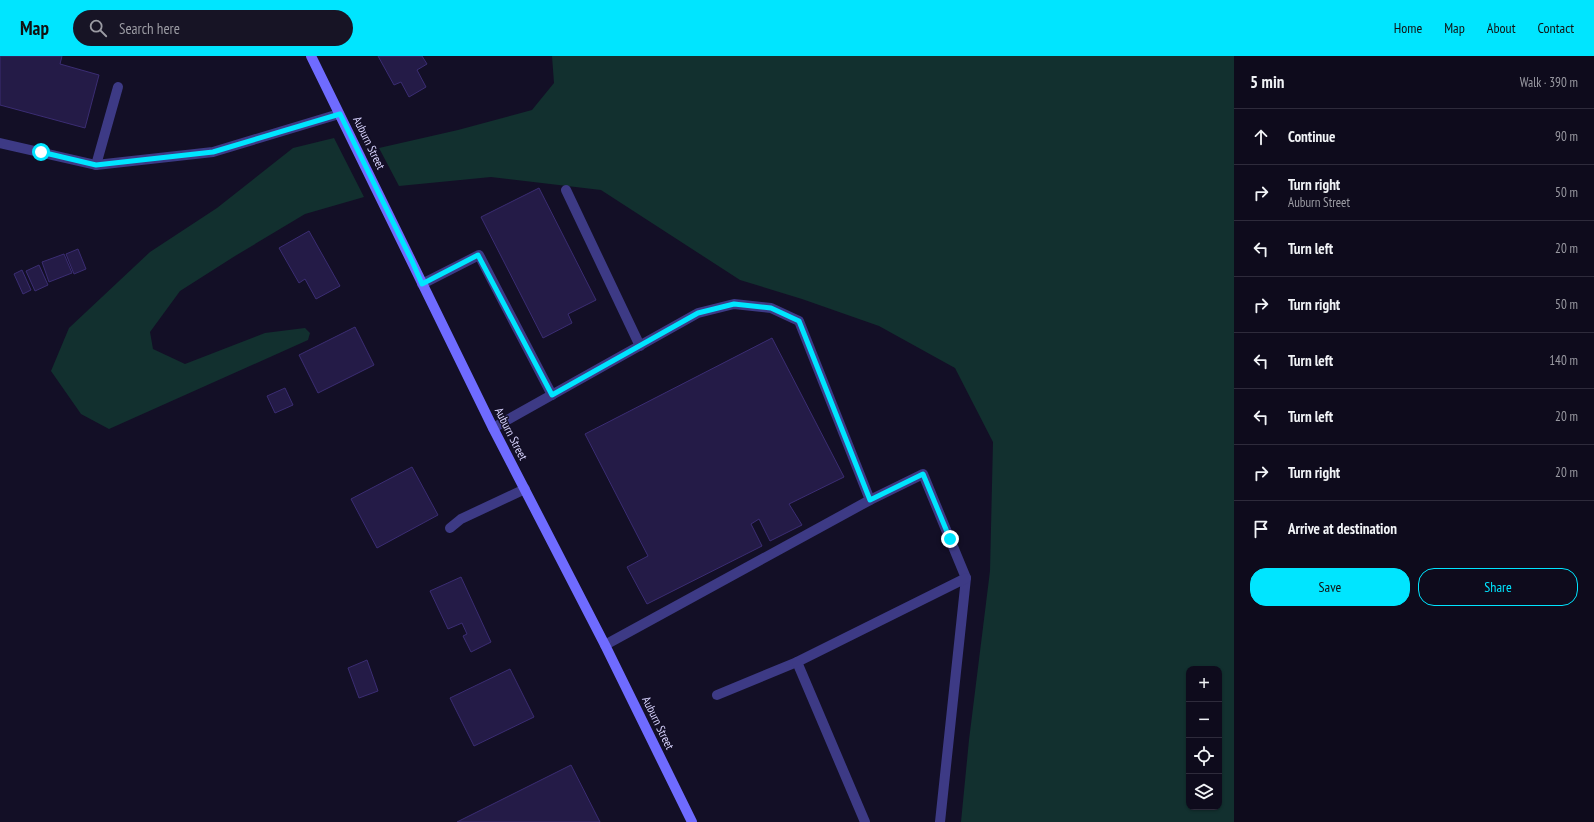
<!DOCTYPE html>
<meta charset="utf-8">
<style>
:root{--surface:#0e0b1c;--page:#171425;--text:#f1f3f6;--muted:#9b9ba3;--line:#2e2b3b;--accent:#00e5ff}
body{margin:0;font-family:"PT Sans Narrow",sans-serif;background:var(--page);color:var(--text)}
.controls{position:absolute;right:12px;bottom:12px;display:grid;overflow:hidden;border-radius:8px;box-shadow:0 1px 3px #0004}
.controls button{width:36px;height:36px;display:grid;place-items:center;padding:0;border:0;border-bottom:1px solid var(--line);background:var(--surface);color:var(--text);font:20px sans-serif}
.stop{position:absolute;width:12px;height:12px;margin:-9px;border:3px solid #00e5ff;border-radius:50%;background:#fff}
.stop.end{background:#00e5ff;border-color:#fff;box-shadow:0 1px 4px #0008}
.list{margin:0;padding:0;list-style:none}
h2{display:flex;justify-content:space-between;align-items:center;height:52px;margin:0;padding:0 16px;font-size:17px}
h2 small{font-size:13px;font-weight:400;color:var(--muted)}
.list li{display:grid;grid-template-columns:26px 1fr auto;gap:12px;align-items:center;box-sizing:border-box;height:56px;padding:0 16px;border-top:1px solid var(--line)}
.list b{display:block;font-size:15px;white-space:nowrap}
.list p{margin:0;font-size:13px;white-space:nowrap;color:var(--muted)}
.list em{font-size:13px;font-style:normal;color:var(--muted)}
.actions{display:flex;gap:8px;padding:12px 16px}
.actions a{flex:1;padding:9px 0;border:1px solid var(--accent);border-radius:16px;text-align:center;font-size:14px;color:var(--accent)}
.actions .main{background:var(--accent);color:#111}
.icon{flex:none;width:22px;height:22px;fill:none;stroke:currentColor;stroke-width:2;stroke-linecap:round;stroke-linejoin:round}
.map{position:relative;flex:none;width:1234px;height:766px;overflow:hidden}
header{display:flex;align-items:center;gap:24px;box-sizing:border-box;height:56px;padding:0 20px;background:var(--accent);color:#111}
header strong{font-size:19px}
nav{display:flex;gap:22px;margin-inline-start:auto;font-size:14px}
.search{width:280px;height:36px;background:var(--page);display:flex;align-items:center;gap:10px;box-sizing:border-box;padding:0 14px;border-radius:22px;color:var(--muted);font-size:15px}
main{display:flex}
aside{flex:1;background:var(--surface)}
.map>svg:first-child{display:block}
.green{fill:#12302f;fill-rule:evenodd}
.building{fill:#241b47;stroke:#3b2d73}
.lines{fill:none;stroke-linecap:round;stroke-linejoin:round}
.lane{stroke:#3d3a85;stroke-width:10}
.secondary{stroke:#6f6bff;stroke-width:10}
.route{stroke:#00e5ff;stroke-width:5}
.labels{text-anchor:middle;stroke-width:3;stroke-linejoin:round;paint-order:stroke}
.street-label{font-size:12px;fill:#d9d4ff;stroke:#130f26}
</style>
<header>
<strong>Map</strong>
<div class="search"><svg class="icon" aria-label="search" viewBox="0 0 24 24"><circle cx="10" cy="10" r="6"/><path d="M15 15l6 6"/></svg>Search here</div>
<nav><a>Home</a><a>Map</a><a>About</a><a>Contact</a></nav>
</header>
<main>
<div class="map">
<svg width="1234" height="766" viewBox="0 0 1234 766">
<rect width="100%" height="100%" fill="#130f26"/>
<g class="green">
<path d="M 552,0 L 1234,0 L 1234,766 L 961,766 L 969,684 L 990,515 L 993,386 L 955,312 L 879,270 L 802,243 L 740,224 L 601,134 L 491,121 L 399,130 L 379,92 L 458,74 L 532,54 L 554,27 ZM 1189,613 L 1219,613 L 1219,751 L 1189,751 Z"/>
<polygon points="334,82 364,141 305,158 235,200 180,235 150,276 153,293 185,308 265,277 305,272 310,277 308,284 109,373 81,358 51,315 69,272 150,196 217,152 293,92"/>
</g>
<g class="building">
<polygon points="0,0 62,0 60,8 99,19 85,72 0,49"/>
<polygon points="378,0 422,0 427,8 417,14 426,31 409,41 401,26 394,29"/>
<polygon points="539,132 596,244 568,258 572,267 543,282 481,161"/>
<polygon points="309,175 340,230 316,243 305,223 299,227 279,192"/>
<polygon points="78,193 86,213 74,218 66,198"/>
<polygon points="64,198 72,217 49,226 42,206"/>
<polygon points="39,209 48,229 35,235 26,215"/>
<polygon points="22,214 31,234 23,238 14,218"/>
<polygon points="355,271 374,309 318,337 299,299"/>
<polygon points="772,282 844,421 789,448 802,469 770,485 759,463 751,468 762,490 647,548 627,511 648,500 585,378"/>
<polygon points="285,332 293,349 275,357 267,340"/>
<polygon points="412,411 438,459 377,492 351,443"/>
<polygon points="461,521 491,586 471,596 463,580 467,578 462,567 448,573 430,535"/>
<polygon points="367,604 378,635 359,642 348,612"/>
<polygon points="510,613 534,661 474,690 450,642"/>
<polygon points="571,709 600,766 457,766"/>
</g>
<g class="lines">
<g class="lane">
<polyline points="0,87 96,109 213,96 339,58"/>
<polyline points="96,109 118,31"/>
<polyline points="566,134 640,290"/>
<polyline points="422,228 479,199 552,339"/>
<polyline points="493,372 698,257 734,248 771,252 799,265 870,444"/>
<polyline points="450,472 461,463 525,433"/>
<polyline points="605,589 870,444 923,418 966,522 940,766"/>
<polyline points="717,639 797,606"/>
<polyline points="865,766 797,606 966,522"/>
</g>
<polyline class="secondary" points="311,0 493,372 605,589 692,766"/>
</g>
<g class="lines">
<polyline class="route" points="41,96 96,109 213,96 340,58 412,205 422,228 478,199 552,339 698,257 734,248 771,252 799,265 870,444 923,418 950,483"/>
</g>
<g class="labels">
<g class="street-label">
<text transform="translate(369 87) rotate(64)" y="4">Auburn Street</text>
<text transform="translate(511 378) rotate(63)" y="4">Auburn Street</text>
<text transform="translate(658 667) rotate(64)" y="4">Auburn Street</text>
</g>
</g>
</svg>
<div class="controls">
<button>+</button>
<button>−</button>
<button><svg class="icon" aria-label="locate" viewBox="0 0 24 24"><circle cx="12" cy="12" r="6"/><path d="M12 2v4M12 18v4M2 12h4M18 12h4"/></svg></button>
<button><svg class="icon" aria-label="layers" viewBox="0 0 24 24"><path d="M12 4l9 5-9 5-9-5zM3 14l9 5 9-5"/></svg></button>
</div>
<div class="stop" style="left:41px;top:96px"></div>
<div class="stop end" style="left:950px;top:483px"></div>
</div>
<aside>
<h2>5 min<small>Walk · 390 m</small></h2>
<ul class="list">
<li><svg class="icon" aria-label="ahead" viewBox="0 0 24 24"><path d="M12 20V5M6 11l6-6 6 6"/></svg><div><b>Continue</b></div><em>90 m</em></li>
<li><svg class="icon" aria-label="right" viewBox="0 0 24 24"><path d="M7 20v-9h11M14 6l5 5-5 5"/></svg><div><b>Turn right</b><p>Auburn Street</p></div><em>50 m</em></li>
<li><svg class="icon" aria-label="left" viewBox="0 0 24 24"><path d="M17 20v-9H6M10 6l-5 5 5 5"/></svg><div><b>Turn left</b></div><em>20 m</em></li>
<li><svg class="icon" aria-label="right" viewBox="0 0 24 24"><path d="M7 20v-9h11M14 6l5 5-5 5"/></svg><div><b>Turn right</b></div><em>50 m</em></li>
<li><svg class="icon" aria-label="left" viewBox="0 0 24 24"><path d="M17 20v-9H6M10 6l-5 5 5 5"/></svg><div><b>Turn left</b></div><em>140 m</em></li>
<li><svg class="icon" aria-label="left" viewBox="0 0 24 24"><path d="M17 20v-9H6M10 6l-5 5 5 5"/></svg><div><b>Turn left</b></div><em>20 m</em></li>
<li><svg class="icon" aria-label="right" viewBox="0 0 24 24"><path d="M7 20v-9h11M14 6l5 5-5 5"/></svg><div><b>Turn right</b></div><em>20 m</em></li>
<li><svg class="icon" aria-label="arrive" viewBox="0 0 24 24"><path d="M6 21V4h12l-3 4 3 4H6"/></svg><div><b>Arrive at destination</b></div></li>
</ul>
<div class="actions"><a class="main">Save</a><a>Share</a></div>
</aside>
</main>
